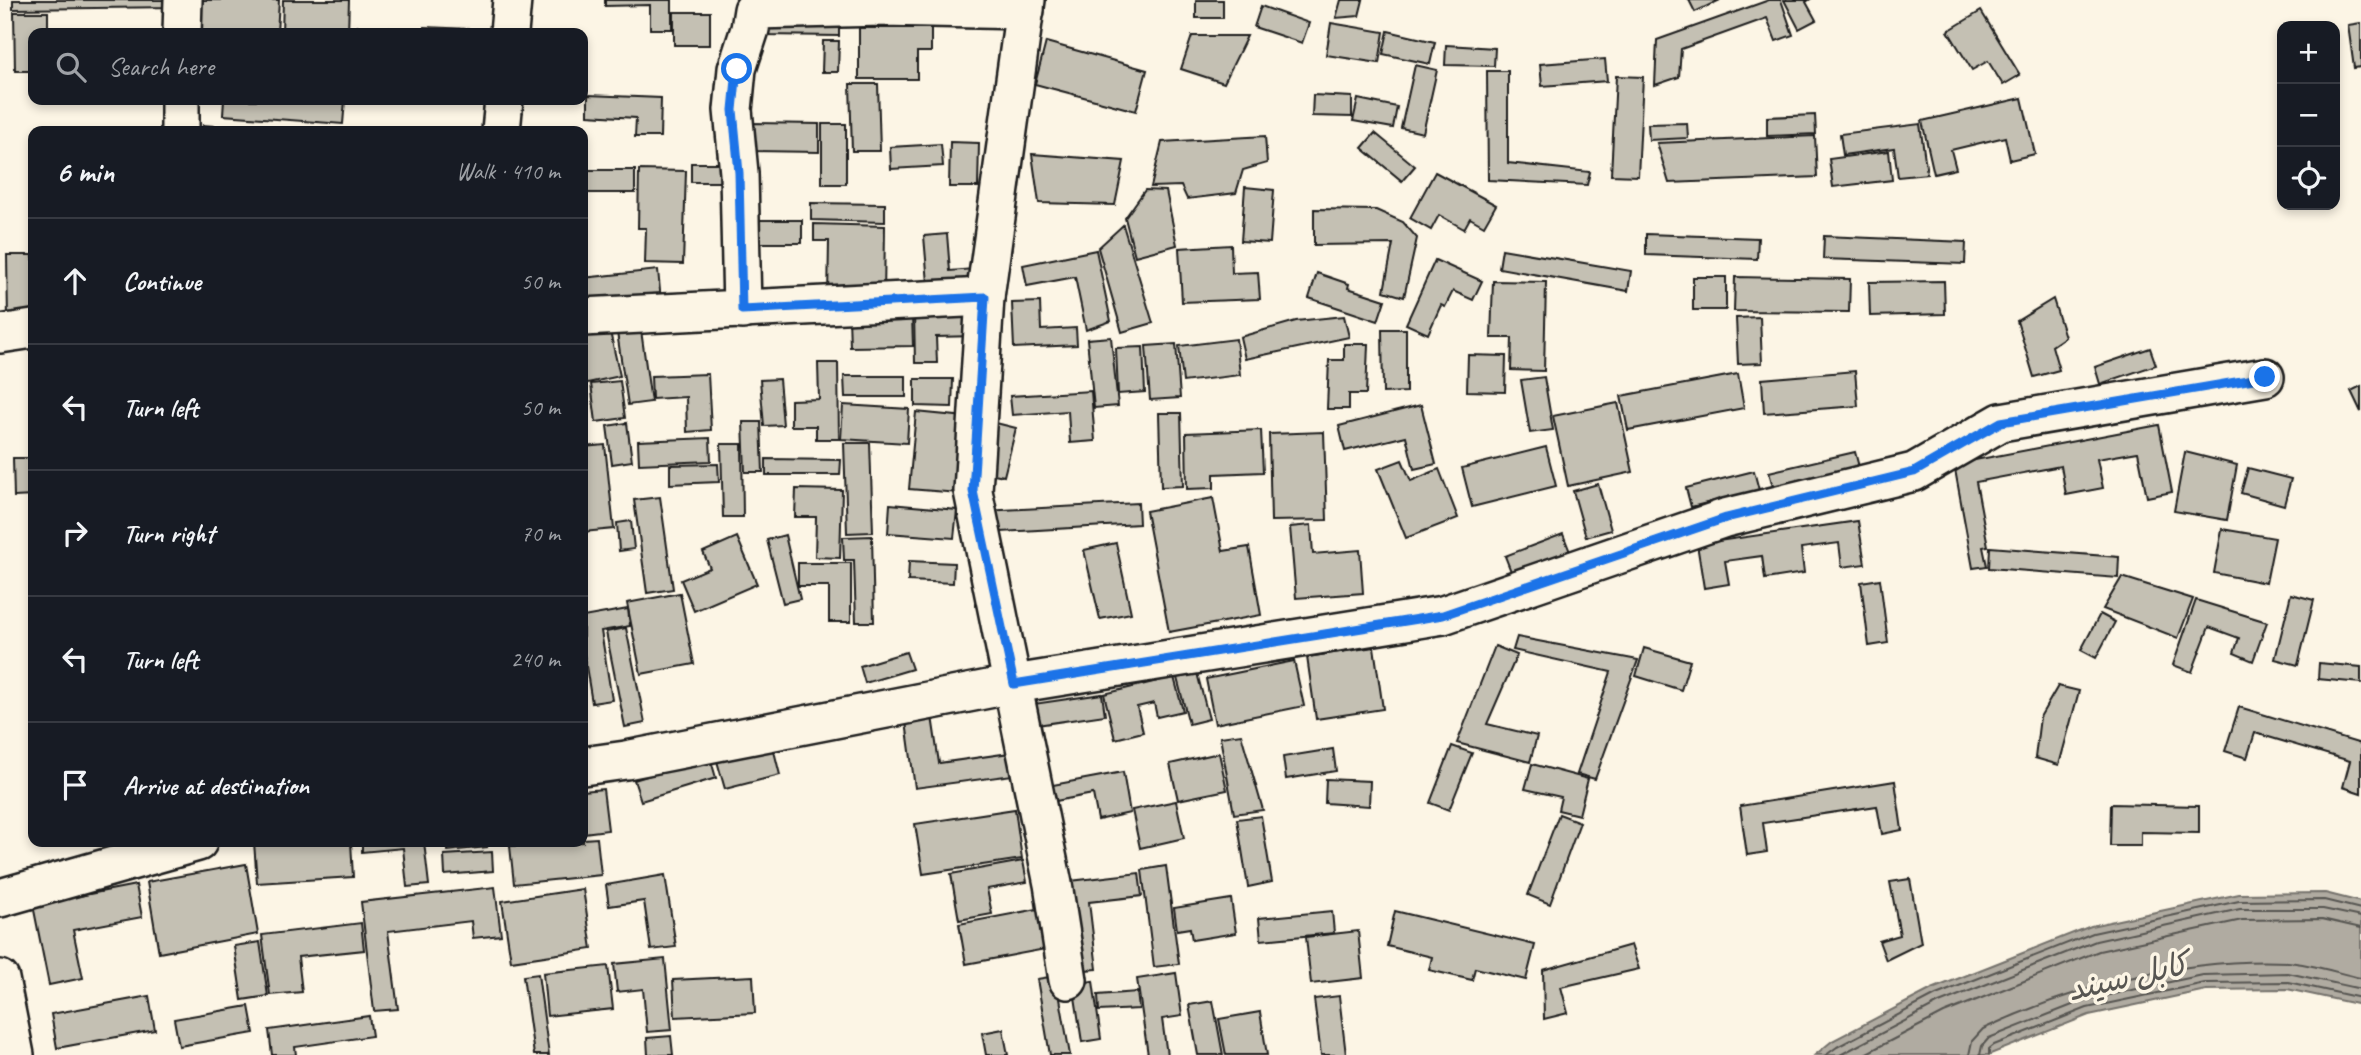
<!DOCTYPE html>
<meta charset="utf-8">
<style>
:root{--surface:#171b24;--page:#20242c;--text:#f1f3f6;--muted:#9ea1a6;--line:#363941}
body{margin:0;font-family:Caveat,"Playpen Sans Arabic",sans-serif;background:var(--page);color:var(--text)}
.controls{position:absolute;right:21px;top:21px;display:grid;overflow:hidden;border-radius:14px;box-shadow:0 4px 10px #0003}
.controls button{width:63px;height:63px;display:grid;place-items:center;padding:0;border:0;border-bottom:2px solid var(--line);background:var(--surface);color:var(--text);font:35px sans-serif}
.stop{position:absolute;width:21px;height:21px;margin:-16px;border:5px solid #1a73e8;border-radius:50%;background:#fff}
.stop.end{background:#1a73e8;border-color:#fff;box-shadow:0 2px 7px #0008}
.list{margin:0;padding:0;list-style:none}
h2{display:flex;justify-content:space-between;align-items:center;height:91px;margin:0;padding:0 28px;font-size:30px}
h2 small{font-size:23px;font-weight:400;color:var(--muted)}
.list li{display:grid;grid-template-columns:46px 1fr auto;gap:21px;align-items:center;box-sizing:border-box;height:126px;padding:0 28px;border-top:2px solid var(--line)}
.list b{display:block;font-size:26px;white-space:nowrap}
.list em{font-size:23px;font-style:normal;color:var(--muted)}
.icon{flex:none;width:38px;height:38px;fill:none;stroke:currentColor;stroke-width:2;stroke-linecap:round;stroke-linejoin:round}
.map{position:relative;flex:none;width:2361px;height:1055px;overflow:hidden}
.search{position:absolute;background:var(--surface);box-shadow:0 4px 10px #0003;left:28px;top:28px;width:560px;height:77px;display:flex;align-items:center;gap:18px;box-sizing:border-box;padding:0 24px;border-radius:14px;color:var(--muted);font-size:26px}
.panel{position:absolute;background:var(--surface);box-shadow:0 4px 10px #0003;left:28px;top:126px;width:560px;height:721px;border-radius:14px}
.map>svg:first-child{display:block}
.water{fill:#b0aba1;stroke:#75726c;stroke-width:2}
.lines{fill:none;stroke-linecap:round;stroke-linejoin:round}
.shore{stroke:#575551;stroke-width:2}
.building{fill:#c4c0b3;stroke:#1c1c1c;stroke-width:2}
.minor-casing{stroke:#1c1c1c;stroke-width:42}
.minor{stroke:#fcf5e5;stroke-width:37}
.route{stroke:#1a73e8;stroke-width:9}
.labels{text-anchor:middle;stroke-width:7;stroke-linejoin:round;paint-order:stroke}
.water-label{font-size:32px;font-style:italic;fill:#575551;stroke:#fcf5e5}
</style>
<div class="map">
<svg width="2361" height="1055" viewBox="0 0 2361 1055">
<rect width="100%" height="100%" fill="#fcf5e5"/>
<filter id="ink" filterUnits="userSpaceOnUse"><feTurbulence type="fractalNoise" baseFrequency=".0143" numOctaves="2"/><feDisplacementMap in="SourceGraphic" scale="14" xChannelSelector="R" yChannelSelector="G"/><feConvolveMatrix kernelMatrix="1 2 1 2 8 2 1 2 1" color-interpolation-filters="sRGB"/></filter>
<g filter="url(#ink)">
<polygon class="water" points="2325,893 2361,902 2361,1005 2287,989 2206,990 2089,1015 1988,1055 1815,1055 1832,1041 1932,989 2091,926 2239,894"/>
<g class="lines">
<g class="shore">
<polyline points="1826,1055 1837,1047 1936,995 2093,933 2239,901 2324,900 2361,909"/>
<polyline points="1840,1055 1939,1003 2096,941 2240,909 2323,909 2361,917"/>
<polyline points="1863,1055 1944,1013 2099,951 2242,920 2322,919 2361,928"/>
<path d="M 1969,1055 L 1972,1041 L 1983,1029 C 2075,986 2186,957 2288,962 C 2312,964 2338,973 2361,978"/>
<polyline points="1980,1055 1982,1046 1989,1038 2085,1000 2203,975 2288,973 2361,989"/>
<polyline points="1989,1055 1989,1049 1994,1045 2087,1008 2205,983 2288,982 2361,998"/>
</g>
</g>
<g class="building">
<polygon points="13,0 178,0 178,7 13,9"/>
<polygon points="200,0 279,0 277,33 197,33"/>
<polygon points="283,0 349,0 348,33 282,33"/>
<polygon points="605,0 672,0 672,29 650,29 650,5 605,6"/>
<rect x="1196" y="0" width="27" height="18"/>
<polygon points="1341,0 1363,0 1359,16 1336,18"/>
<polygon points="1689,0 1720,0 1695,12"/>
<polygon points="1769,0 1781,0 1793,35 1776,41 1767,18 1681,49 1679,77 1655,85 1657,40"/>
<polygon points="1784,0 1809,0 1806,2 1816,20 1799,29"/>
<polygon points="1261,6 1309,23 1302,43 1254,27"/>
<polygon points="1981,11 2020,75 2003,85 1988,61 1972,70 1948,31"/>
<polygon points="14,12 48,12 48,33 33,33 33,71 15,71"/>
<rect x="674" y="12" width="36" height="33"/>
<polygon points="763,16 839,18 839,36 763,35"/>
<polygon points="1331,23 1384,32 1379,63 1326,55"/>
<polygon points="2361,23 2361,67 2354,68 2348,25"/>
<polygon points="356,26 407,29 407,33 355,33"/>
<polygon points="424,27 494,30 494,33 424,33"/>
<polygon points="859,28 931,28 931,52 917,52 917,79 859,79"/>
<polygon points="1388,31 1435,42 1430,64 1383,54"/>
<polygon points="1192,36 1247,36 1224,83 1181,69"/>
<polygon points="823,41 839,41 838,72 822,72"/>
<polygon points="1046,42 1147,70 1136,111 1035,84"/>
<polygon points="1446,45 1495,48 1494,66 1445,65"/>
<polygon points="1605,59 1607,81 1542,86 1540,64"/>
<polygon points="1415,65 1437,70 1423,133 1401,128"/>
<polygon points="1487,71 1508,71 1508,163 1590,172 1587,185 1488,180"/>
<polygon points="1616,76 1643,77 1638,176 1611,175"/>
<polygon points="850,84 878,84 880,151 852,151"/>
<polygon points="588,95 661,98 660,137 635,137 636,118 588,115"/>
<polygon points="1313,95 1352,97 1352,117 1312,116"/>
<polygon points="2022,98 2035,154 2010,160 2005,137 1951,150 1956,169 1934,174 1922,121"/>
<polygon points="1358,99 1397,107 1393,128 1353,121"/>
<polygon points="224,100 345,100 343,124 223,115"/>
<polygon points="1815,115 1816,134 1767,136 1767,117"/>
<polygon points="747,123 819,124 819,152 747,151"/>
<polygon points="1687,123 1688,138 1649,140 1648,124"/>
<rect x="822" y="124" width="24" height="60"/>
<polygon points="1920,124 1927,174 1898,177 1894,148 1843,155 1840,134"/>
<polygon points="203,125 273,131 202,131"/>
<polygon points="1375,133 1415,166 1402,181 1362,148"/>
<polygon points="1265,136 1267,163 1243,170 1236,193 1187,199 1181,186 1151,187 1162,142"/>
<polygon points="1815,136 1817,177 1669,183 1657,143"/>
<polygon points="950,142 979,143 978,187 949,187"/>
<polygon points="941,144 943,166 891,169 890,147"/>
<polygon points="1889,151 1892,180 1833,187 1829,159"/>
<polygon points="1032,154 1124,161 1115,205 1039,203"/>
<rect x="691" y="163" width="42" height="19"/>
<rect x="583" y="170" width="52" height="23"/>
<polygon points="639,170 686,171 683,264 645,263 646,228 638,228"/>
<polygon points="1435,172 1496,205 1484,226 1470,218 1464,229 1439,215 1431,230 1410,218"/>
<polygon points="1245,187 1274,190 1270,243 1241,241"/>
<polygon points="1145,190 1166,191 1177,245 1135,256 1125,218"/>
<polygon points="811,203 885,204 885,222 811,220"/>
<polygon points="1314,209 1376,210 1403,222 1417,238 1404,297 1384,291 1393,244 1314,245"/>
<rect x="750" y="220" width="52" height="23"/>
<polygon points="814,224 885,226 884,300 828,299 829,241 814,241"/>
<polygon points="1123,225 1153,323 1122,332 1098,248"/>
<polygon points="947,234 950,271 973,269 975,291 929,295 924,236"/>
<polygon points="1646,234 1758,238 1757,259 1646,255"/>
<polygon points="1824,236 1966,242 1965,264 1823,259"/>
<polygon points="1231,245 1232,273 1258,272 1260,299 1182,302 1179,248"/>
<polygon points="1502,249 1631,271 1628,291 1499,268"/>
<polygon points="1096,250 1111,321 1086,330 1075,277 1027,286 1023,265"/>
<polygon points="7,255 33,255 33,320 8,321"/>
<polygon points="1435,260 1482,281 1473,300 1453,291 1445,307 1441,305 1428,334 1406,324"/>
<polygon points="658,270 661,301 583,310 583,278"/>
<polygon points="1317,273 1349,284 1348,288 1385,300 1378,321 1309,298"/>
<rect x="1693" y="277" width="33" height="33"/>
<polygon points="1735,277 1850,279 1849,312 1734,311"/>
<polygon points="1493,281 1546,282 1544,371 1511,370 1512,338 1491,338"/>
<polygon points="1944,281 1945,314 1870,316 1869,282"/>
<polygon points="2053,299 2065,337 2052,346 2059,370 2034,377 2017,321"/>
<polygon points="1040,302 1041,330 1076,328 1077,345 1014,348 1012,303"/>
<polygon points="974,310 975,336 936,337 937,363 915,363 914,311"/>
<polygon points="912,315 913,346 850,347 849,316"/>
<polygon points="1344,316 1349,337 1245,359 1240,337 1296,321"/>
<polygon points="1760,317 1762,363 1738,364 1736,318"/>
<polygon points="608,323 620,376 583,384 583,328"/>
<polygon points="640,323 651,402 628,405 616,326"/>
<polygon points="1382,329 1406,329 1406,392 1383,393"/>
<polygon points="1111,337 1118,406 1094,408 1087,339"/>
<polygon points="1236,339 1240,375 1183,382 1179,346"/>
<polygon points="1176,344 1180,398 1150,400 1146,346"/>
<polygon points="1344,344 1368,344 1366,394 1349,394 1349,409 1327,409 1329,360 1344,360"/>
<polygon points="1143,347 1145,392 1118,394 1116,348"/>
<polygon points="2150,348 2156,365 2100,384 2095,367"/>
<polygon points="1468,355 1506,356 1505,392 1467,391"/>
<polygon points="818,363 838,363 839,439 816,439 816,426 791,426 791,400 819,399"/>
<polygon points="1855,371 1858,406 1764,413 1762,379"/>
<polygon points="708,374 711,430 687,432 686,397 652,399 651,376"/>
<polygon points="1738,374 1744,408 1628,430 1621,396"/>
<polygon points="844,376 906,376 906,397 845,397"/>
<polygon points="1544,377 1553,430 1530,433 1521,380"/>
<polygon points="779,379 783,425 764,426 760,380"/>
<polygon points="915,379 953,379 952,407 915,406"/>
<polygon points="620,381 625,418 596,422 591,384"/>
<polygon points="2361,386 2361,412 2351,391"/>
<polygon points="1091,391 1095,441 1070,443 1068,411 1012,415 1010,396"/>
<polygon points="1618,403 1633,472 1568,486 1553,416"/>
<polygon points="843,405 909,409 907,443 841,439"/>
<polygon points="1421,405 1436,464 1414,469 1406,436 1345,451 1339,426"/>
<polygon points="916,412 966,417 959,493 909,489"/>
<polygon points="1159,413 1181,413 1183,486 1161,487"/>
<polygon points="743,422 761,422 763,472 745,472"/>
<polygon points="627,423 632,461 612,464 607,426"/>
<polygon points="996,423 1016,428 1004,476 984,472"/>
<polygon points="2159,425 2172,492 2147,497 2138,452 2097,459 2103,488 2066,495 2061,466 1976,482 1988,546 1983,547 1987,566 1973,568 1954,464"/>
<polygon points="1261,430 1263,472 1214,474 1214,488 1187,489 1186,433"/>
<polygon points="1324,432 1327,520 1271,521 1269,434"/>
<polygon points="710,438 711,461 639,464 638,441"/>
<polygon points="844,443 870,443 873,532 847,533"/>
<polygon points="721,444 742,444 743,517 723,517"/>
<polygon points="605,445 614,529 583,532 583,447"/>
<polygon points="1546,447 1556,486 1472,507 1462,468"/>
<polygon points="1855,452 1859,467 1773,487 1769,472"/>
<polygon points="2185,452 2237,465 2227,520 2174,511"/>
<polygon points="13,458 33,458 33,496 14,497"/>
<polygon points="766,459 841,460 840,475 766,475"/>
<polygon points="1402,460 1411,481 1439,469 1458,518 1406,538 1378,469"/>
<polygon points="718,464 719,482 670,484 670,465"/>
<polygon points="2248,468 2291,479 2284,505 2241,493"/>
<polygon points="1754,471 1759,490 1691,507 1686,488"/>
<polygon points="1598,484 1611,530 1586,537 1573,491"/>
<polygon points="796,489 842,490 840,558 815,557 816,517 795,517"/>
<polygon points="660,497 673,589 647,593 634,500"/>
<polygon points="1213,498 1223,551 1249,547 1261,615 1169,632 1146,511"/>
<polygon points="1138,503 1139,524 985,533 984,511"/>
<polygon points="890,504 957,510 954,538 888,533"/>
<polygon points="631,521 634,549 619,551 617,523"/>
<polygon points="1858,521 1865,564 1842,567 1839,543 1801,548 1804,573 1765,579 1762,556 1725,561 1729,584 1704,588 1697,544"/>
<polygon points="1311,525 1313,554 1360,550 1363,593 1296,598 1290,527"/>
<polygon points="2222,529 2275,538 2266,583 2214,573"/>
<polygon points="1563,534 1570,552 1512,574 1505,556"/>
<polygon points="785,535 800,599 783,603 767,540"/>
<polygon points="872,536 874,622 856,622 854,560 844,560 843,537"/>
<polygon points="737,537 757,584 694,611 681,580 710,568 703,552"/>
<polygon points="1116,543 1131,613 1100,619 1084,550"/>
<polygon points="1990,547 2119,557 2118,578 1989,568"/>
<polygon points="909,561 954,563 953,583 908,581"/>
<polygon points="798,563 851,563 851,622 829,622 829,586 798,586"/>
<polygon points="2122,577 2193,599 2178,638 2103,609"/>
<polygon points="1880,579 1888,643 1869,646 1861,582"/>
<polygon points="680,593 694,664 641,674 627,603"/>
<polygon points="2291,594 2314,600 2298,665 2275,659"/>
<polygon points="2196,600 2267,622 2253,661 2234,653 2239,638 2209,627 2192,672 2173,665"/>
<polygon points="628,609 630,626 601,631 612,700 592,703 583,648 583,617"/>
<polygon points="2100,614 2115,622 2096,658 2081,650"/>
<polygon points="626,628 645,723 625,727 606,632"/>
<polygon points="1517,637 1638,660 1595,779 1577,774 1611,672 1513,650"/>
<polygon points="1495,646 1517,655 1487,724 1537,736 1530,762 1457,743"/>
<polygon points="1374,647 1383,709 1316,719 1307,657"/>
<polygon points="1644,648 1690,661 1681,690 1636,676"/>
<polygon points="906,652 912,669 865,683 860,666"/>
<polygon points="1294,661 1304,706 1215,724 1206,679"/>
<polygon points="2319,663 2361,667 2361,683 2318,679"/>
<polygon points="1196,669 1209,719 1189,724 1176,674"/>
<polygon points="1174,677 1183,711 1157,717 1154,703 1137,707 1143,732 1115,739 1104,694"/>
<polygon points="2058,686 2079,691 2059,765 2035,758 2040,717"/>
<polygon points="1102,694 1105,715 1030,726 1027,705"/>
<polygon points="930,703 939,763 1010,753 1013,775 915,788 904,707"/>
<polygon points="2239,707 2361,744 2361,793 2343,787 2350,761 2255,733 2247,758 2225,751"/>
<polygon points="1241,734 1263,810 1234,814 1220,737"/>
<polygon points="1452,746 1472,753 1449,810 1430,803"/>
<polygon points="773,747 780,775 725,789 717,761"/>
<polygon points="1333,749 1336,771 1286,779 1283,757"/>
<polygon points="1219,753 1227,790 1178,800 1170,764"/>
<polygon points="710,757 716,778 641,801 634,780"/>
<polygon points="1532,764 1588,779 1579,815 1558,810 1561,797 1525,789"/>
<polygon points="1123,772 1130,813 1098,820 1093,794 1045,803 1042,787"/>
<polygon points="1326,779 1370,781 1369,806 1325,803"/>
<polygon points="1895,781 1902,830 1882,834 1877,806 1763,823 1767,852 1747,855 1740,806"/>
<polygon points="603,789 608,830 583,833 583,791"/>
<polygon points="1176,801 1184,838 1140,848 1132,810"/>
<polygon points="2111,804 2199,806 2199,833 2141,832 2141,846 2110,846"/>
<polygon points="1015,809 1022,859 923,874 915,824"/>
<polygon points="1559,814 1580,822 1550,904 1528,895"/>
<polygon points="1261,816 1272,882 1248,887 1237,819"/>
<polygon points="597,838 601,875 514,884 510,846 583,842 583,839"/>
<polygon points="254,842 351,842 353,877 257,883"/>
<polygon points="362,842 424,842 429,885 407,887 403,848 362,852"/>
<polygon points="447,842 486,842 487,847 448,851"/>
<polygon points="492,852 493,871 445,875 444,855"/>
<polygon points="1023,861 1027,882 987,889 992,914 959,920 951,874"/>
<polygon points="246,864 258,934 159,953 147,882"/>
<polygon points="1166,866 1179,964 1154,967 1142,870"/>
<polygon points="1139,873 1142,896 1089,902 1097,969 1072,971 1062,882"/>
<polygon points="665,875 676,947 651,950 644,901 609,906 606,885"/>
<polygon points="1910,879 1921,943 1886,960 1879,941 1900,935 1890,882"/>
<polygon points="136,885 142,917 73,930 83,978 49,985 33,905"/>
<polygon points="495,887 501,935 473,938 471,921 388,931 398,1009 374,1011 361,902"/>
<polygon points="583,889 592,949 511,961 502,901"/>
<polygon points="1231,899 1236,933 1192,940 1190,928 1177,930 1174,908"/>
<polygon points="1048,907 1056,947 966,964 959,924"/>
<polygon points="1332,911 1334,933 1261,940 1259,918"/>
<polygon points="1395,911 1535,945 1526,980 1475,968 1472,980 1429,970 1432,957 1387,946"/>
<polygon points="361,923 364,950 298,957 302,992 270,995 262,935"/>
<polygon points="1358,931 1363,978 1311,984 1306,937"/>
<polygon points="260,942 268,996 242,1000 234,946"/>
<polygon points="1631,945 1639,969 1561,987 1568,1013 1544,1019 1543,970"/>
<polygon points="665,959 672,1030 647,1032 643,989 617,992 614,964"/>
<polygon points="608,966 613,1009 547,1016 543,973"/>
<polygon points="1176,973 1182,1016 1162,1019 1167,1055 1148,1055 1137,979"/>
<polygon points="538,974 549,1055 534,1055 523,976"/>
<polygon points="753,976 755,1013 675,1017 673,980"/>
<polygon points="1056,976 1070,1055 1050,1055 1037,979"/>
<polygon points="1093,981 1101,1039 1082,1042 1073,984"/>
<polygon points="1137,992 1139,1009 1099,1011 1098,995"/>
<polygon points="149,996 155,1030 57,1048 51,1014"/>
<polygon points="1339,996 1346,1055 1321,1055 1314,999"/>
<polygon points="1213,1001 1223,1055 1198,1055 1189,1005"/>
<polygon points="249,1006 254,1033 179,1046 174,1019"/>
<polygon points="1260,1012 1267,1055 1226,1055 1219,1019"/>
<polygon points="369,1016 372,1036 295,1047 296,1055 272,1055 269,1030"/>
<polygon points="1003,1029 1008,1055 986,1055 982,1033"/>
<polygon points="671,1036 673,1055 648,1055 647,1038"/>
</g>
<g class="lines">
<defs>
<g id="minor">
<polyline points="1026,0 985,297 973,491 1053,884 1068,980"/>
<polyline points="182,33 183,0"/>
<polyline points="509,33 512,0"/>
<polyline points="180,131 180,100"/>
<polyline points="501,131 504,100"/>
<polyline points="742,310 739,173 733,110 737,69 750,29 753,10 883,7 1025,10"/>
<polyline points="583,317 985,297"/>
<polyline points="0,334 33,329"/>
<polyline points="583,766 626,760 1014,684 1443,615 1725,518 1914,472 2001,422 2265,377"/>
<polyline points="0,898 198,842"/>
<polyline points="0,979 15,1055"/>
</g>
</defs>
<use href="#minor" class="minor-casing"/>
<use href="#minor" class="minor"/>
</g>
</g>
<g class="lines" filter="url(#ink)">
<polyline class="route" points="737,69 733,110 739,173 742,310 985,297 973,491 1014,684 1443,615 1726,518 1914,472 2001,422 2265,377"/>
</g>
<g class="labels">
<g class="water-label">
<text transform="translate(2128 976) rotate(-13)" y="11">کابل سيند</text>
</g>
</g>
</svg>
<div class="controls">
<button>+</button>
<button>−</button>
<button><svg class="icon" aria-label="locate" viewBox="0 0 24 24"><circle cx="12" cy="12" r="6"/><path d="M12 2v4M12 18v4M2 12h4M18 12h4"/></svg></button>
</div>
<div class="stop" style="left:737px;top:69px"></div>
<div class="stop end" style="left:2265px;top:377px"></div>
<div class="search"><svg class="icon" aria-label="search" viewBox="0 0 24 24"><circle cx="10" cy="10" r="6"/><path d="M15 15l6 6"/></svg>Search here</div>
<section class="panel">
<h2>6 min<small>Walk · 410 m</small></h2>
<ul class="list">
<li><svg class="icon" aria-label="ahead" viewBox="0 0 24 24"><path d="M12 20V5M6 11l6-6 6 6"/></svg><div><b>Continue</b></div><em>50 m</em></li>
<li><svg class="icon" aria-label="left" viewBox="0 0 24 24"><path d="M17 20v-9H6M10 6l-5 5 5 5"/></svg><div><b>Turn left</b></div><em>50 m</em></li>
<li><svg class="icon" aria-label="right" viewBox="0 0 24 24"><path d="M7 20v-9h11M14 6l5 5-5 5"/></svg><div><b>Turn right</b></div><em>70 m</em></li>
<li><svg class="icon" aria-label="left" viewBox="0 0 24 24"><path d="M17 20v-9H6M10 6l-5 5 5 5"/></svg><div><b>Turn left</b></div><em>240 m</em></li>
<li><svg class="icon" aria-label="arrive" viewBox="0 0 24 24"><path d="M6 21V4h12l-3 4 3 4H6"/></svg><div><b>Arrive at destination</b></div></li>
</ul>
</section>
</div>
